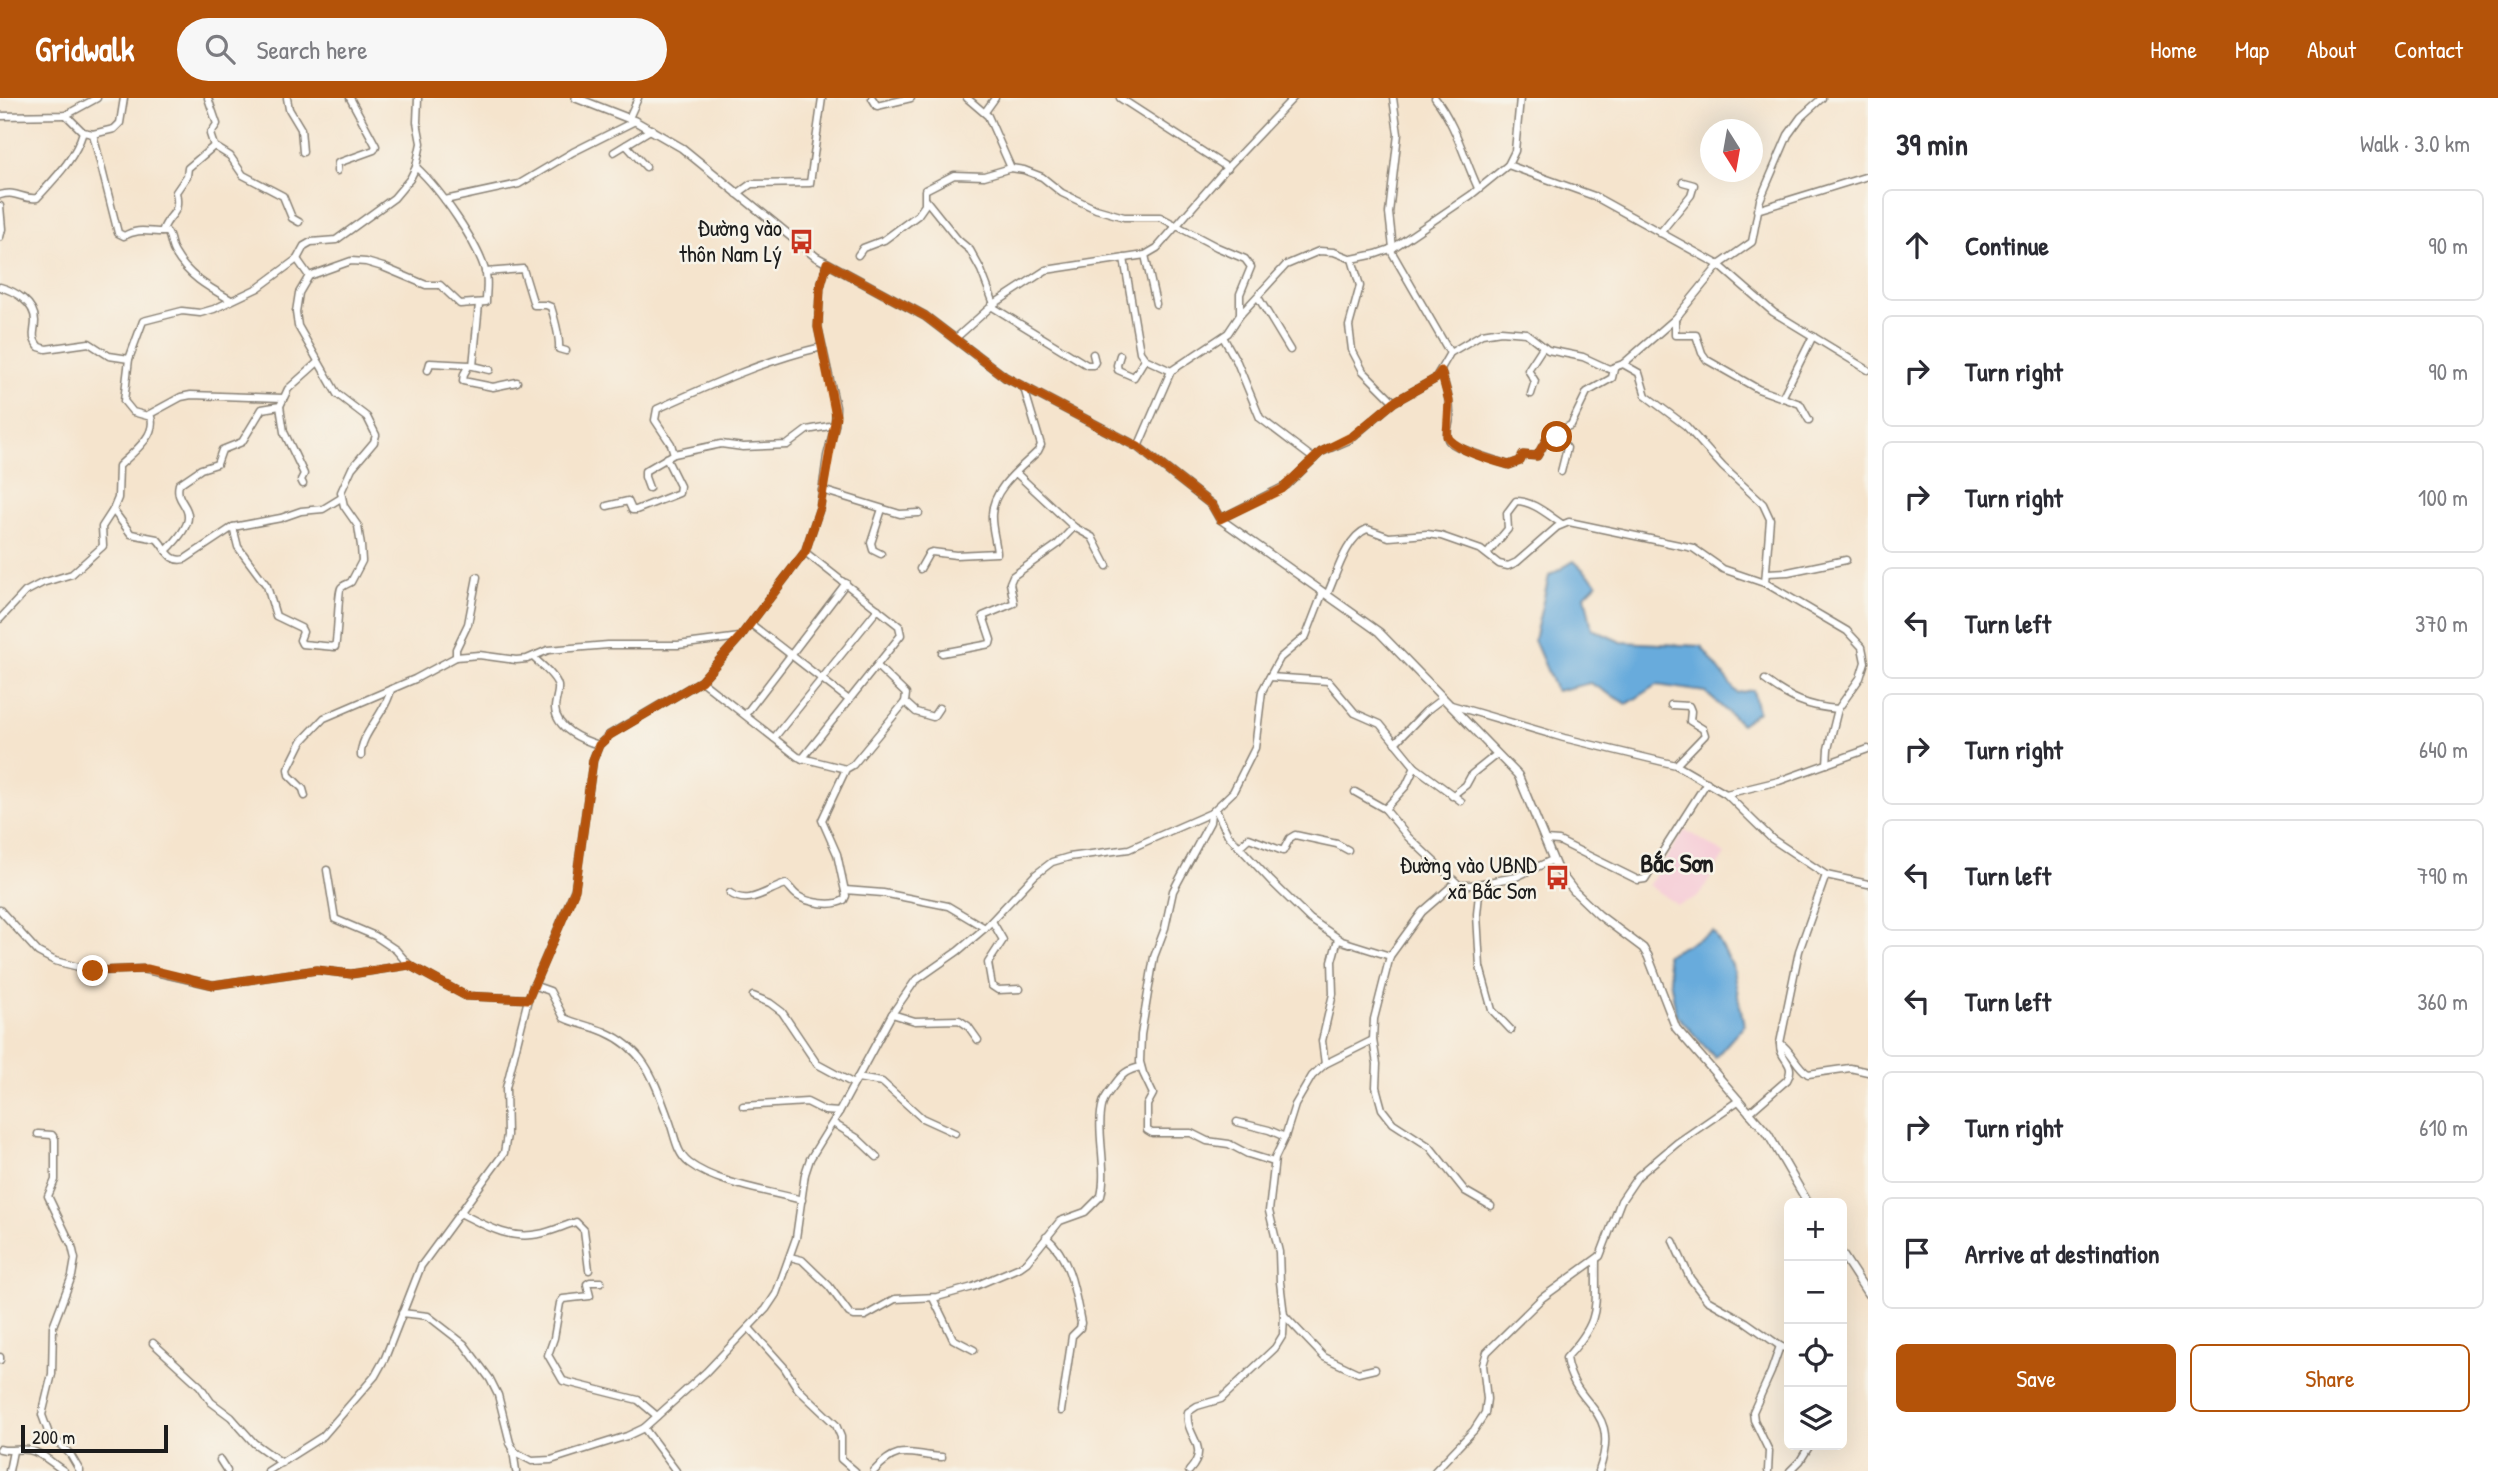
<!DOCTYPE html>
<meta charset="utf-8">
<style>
:root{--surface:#fff;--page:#f7f7f7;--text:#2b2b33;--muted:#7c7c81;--line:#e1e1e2;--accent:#b45309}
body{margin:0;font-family:"Patrick Hand",sans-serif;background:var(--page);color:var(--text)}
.controls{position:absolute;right:21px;bottom:21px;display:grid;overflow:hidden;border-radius:10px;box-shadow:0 7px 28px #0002}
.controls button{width:63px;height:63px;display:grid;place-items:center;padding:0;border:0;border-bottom:2px solid var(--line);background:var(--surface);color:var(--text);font:35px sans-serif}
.compass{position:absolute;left:1700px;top:21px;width:63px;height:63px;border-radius:50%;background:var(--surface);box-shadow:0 7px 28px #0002;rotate:169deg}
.scale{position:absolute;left:21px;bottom:18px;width:147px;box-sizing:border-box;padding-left:7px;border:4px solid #1c1c1c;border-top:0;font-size:19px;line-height:24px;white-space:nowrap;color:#1c1c1c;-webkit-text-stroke:5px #f7f3e8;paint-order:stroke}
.stop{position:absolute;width:21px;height:21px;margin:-16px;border:5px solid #b45309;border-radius:50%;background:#fff}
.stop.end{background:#b45309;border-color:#fff;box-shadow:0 2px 7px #0008}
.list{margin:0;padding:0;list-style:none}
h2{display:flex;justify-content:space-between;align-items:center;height:91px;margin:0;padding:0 28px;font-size:30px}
h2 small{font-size:23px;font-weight:400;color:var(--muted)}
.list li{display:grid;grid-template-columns:46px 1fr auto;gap:21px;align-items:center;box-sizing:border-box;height:112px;margin:0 14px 14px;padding:0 14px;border:2px solid var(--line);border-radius:10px}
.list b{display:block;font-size:26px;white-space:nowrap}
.list em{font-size:23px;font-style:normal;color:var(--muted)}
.actions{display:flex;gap:14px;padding:21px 28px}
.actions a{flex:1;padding:16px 0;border:2px solid var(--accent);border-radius:10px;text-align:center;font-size:24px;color:var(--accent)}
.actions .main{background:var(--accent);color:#fff}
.icon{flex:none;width:38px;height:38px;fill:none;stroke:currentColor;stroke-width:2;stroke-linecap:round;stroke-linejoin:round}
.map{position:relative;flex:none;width:1868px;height:1373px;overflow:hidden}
header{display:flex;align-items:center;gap:42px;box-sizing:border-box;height:98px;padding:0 35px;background:var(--accent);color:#fff}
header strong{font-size:33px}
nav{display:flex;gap:38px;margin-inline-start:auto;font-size:24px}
.search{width:490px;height:63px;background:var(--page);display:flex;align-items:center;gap:18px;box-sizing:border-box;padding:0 24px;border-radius:38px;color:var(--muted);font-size:26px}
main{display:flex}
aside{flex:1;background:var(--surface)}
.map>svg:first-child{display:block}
.built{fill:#f6cfd8}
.water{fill:#67abdc;stroke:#42647c;stroke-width:2}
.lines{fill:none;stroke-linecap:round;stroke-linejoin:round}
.minor-casing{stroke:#888074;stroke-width:9}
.tertiary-casing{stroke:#888074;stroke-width:10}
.minor{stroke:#fff;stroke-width:6}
.tertiary{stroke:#fff;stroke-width:7}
.route{stroke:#b45309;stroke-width:9}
.labels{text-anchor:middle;stroke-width:5;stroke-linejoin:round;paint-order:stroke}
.poi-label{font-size:23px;fill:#1c1c1c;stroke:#f7f3e8;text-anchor:end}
.quarter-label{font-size:26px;font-weight:bold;fill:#1c1c1c;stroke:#f7f3e8}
</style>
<header>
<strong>Gridwalk</strong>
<div class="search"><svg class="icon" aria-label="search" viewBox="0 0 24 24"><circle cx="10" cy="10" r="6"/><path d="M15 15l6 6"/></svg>Search here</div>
<nav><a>Home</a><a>Map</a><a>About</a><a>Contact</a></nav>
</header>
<main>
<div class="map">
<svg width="1868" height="1373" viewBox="0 0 1868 1373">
<rect width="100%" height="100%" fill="#f7f3e8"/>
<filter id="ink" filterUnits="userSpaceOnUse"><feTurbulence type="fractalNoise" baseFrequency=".0143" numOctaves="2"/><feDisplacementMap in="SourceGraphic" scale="14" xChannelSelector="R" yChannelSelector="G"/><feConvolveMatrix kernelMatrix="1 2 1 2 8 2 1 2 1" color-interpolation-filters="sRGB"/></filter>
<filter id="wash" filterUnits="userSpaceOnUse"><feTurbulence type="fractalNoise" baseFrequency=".00686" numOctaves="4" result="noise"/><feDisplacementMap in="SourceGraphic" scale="28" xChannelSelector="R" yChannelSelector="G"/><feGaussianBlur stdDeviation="1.57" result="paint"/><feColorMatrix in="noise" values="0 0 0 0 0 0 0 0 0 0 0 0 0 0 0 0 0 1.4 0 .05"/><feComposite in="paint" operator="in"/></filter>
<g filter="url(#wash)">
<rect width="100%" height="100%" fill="#f5e4cd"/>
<polygon class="built" points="1685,732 1725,756 1698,799 1677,807 1648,787"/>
<g class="water">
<polygon points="1574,463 1597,485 1585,497 1592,531 1621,544 1701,548 1737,595 1753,592 1758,614 1741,626 1705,594 1657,587 1627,606 1590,585 1556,593 1534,542 1549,478"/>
<polygon points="1713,833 1732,867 1744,927 1715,960 1676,916 1666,857"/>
</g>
</g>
<g filter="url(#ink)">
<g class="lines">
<defs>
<g id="minor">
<polyline points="208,0 217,26 210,36 214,48 230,58 243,77 283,98 292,120 299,124"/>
<polyline points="287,0 289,11 301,31 303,54"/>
<polyline points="872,0 877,8 911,0"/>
<polyline points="967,0 988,18 1011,70"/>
<polyline points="1120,0 1228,70"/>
<polyline points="1393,0 1398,36 1389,115 1393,150"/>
<path d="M 1435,0 C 1456,27 1464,60 1478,90"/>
<polyline points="985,14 995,0"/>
<polyline points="66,17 83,34 93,36 114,31 120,25 124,0"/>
<polyline points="0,18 66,17 97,0"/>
<polyline points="629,20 638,0"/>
<path d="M 93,36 L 118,135 L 124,138 C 139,129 150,135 167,134 C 172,141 170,148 175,155 C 188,178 208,189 231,202"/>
<polyline points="626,47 646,69"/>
<polyline points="614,54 652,31"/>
<polyline points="1508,67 1594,98 1719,167 1773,214 1868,272"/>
<polyline points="337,73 338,65 374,52 376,48 350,0"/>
<polyline points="737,96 751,86 810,85 822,0"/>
<path d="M 0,97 C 18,92 21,102 37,100 C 55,80 75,61 83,34"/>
<polyline points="445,102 519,86 573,54 635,23"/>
<polyline points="926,102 958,142 970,152 981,172 994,206"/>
<polyline points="0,108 2,131 0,139"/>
<polyline points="1757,112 1868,78"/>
<path d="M 162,134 C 169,113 181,119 176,94 L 187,78 L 188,70 L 214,48"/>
<polyline points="1660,135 1691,97 1694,87 1683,84"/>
<polyline points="1390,151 1450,255"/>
<polyline points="858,157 863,150 884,142 918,117 925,107 925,92 954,77 984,78 1011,70 1024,72 1042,79 1062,95 1096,111 1124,119 1160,119 1217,149 1245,161 1251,169 1240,196 1240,217"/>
<polyline points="1145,157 1156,206"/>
<polyline points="1124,160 1140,254 1145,261 1171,273"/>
<polyline points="297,161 309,178"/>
<polyline points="1352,161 1360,188 1349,228 1352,252 1363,273 1394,304"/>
<path d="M 485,174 L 523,171 L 534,207 L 546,207 L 551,209 C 555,222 560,239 559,251 L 566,253"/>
<path d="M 0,189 C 15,193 35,205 35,223 C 35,234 30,239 39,249 L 46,251 L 89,245 L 109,258 L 129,261"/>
<polyline points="1258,199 1290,252"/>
<polyline points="991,208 1087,267 1093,267 1095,264 1093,256"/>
<polyline points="1675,221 1675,237 1696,237 1702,255 1707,262 1758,291 1800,306 1809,322"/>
<polyline points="1223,239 1237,264 1260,320 1314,361"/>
<polyline points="956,240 994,206 1046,172 1145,157 1157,150 1224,73 1293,0"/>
<polyline points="1120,257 1117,267 1118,272 1134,279 1145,261"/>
<polyline points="1623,266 1639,275 1646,298 1686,328 1723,369 1763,406 1770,421 1765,485"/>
<polyline points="469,267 464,276 463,283 493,289 517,284"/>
<polyline points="473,268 479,206"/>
<polyline points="428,272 430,265 469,267 490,272"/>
<path d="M 1441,273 C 1446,289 1451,305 1450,321 C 1449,327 1445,338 1449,343 C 1456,351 1497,363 1509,367 L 1520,363 L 1523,357 L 1537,358 L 1548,339 L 1556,337"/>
<polyline points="1531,296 1535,283 1528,272 1543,249"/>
<polyline points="1782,300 1813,238"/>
<polyline points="280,308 284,334 304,376 301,382 303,386"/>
<polyline points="148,317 181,299 191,297 283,300"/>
<polyline points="1138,349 1171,273 1228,235 1240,217 1286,167 1319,153 1334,154 1352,161 1376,156 1393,150 1471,97 1508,67 1515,53 1520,0"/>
<path d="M 674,356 L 671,346 L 655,322 L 657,311 C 710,287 765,262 822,249"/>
<polyline points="1561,374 1567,350 1557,339 1557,334 1571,327 1587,294 1612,280 1614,271"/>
<polyline points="1016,375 1074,429 1092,439 1107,468"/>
<polyline points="649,390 645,379 645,373 674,356 721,346 743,349 787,347 807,332 835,327"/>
<polyline points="822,392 900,416 919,415"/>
<polyline points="607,408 628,403 632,412 636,412 679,395 680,388 666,360"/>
<path d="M 113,412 L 131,436 L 157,441 C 167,451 169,465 185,461 L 233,429 L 281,420 L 301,413 L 323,411 L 341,400"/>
<polyline points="1220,421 1287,387 1321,354 1349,342 1394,304 1435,281 1450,255 1482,236 1501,233 1526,235 1548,252 1583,259 1609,271 1623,266 1675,221 1719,167 1752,144 1760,102 1788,37 1801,19 1822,0"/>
<path d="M 233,429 L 238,449 L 267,488 L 276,518 L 301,530 L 303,534 L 300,542 L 302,546 L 335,549 C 338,539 338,493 341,490 C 343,487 348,486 351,484 L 362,463 L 361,448 L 358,428 L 344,408 L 341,394 L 352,370 L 374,344 L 376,337 L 367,319 L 337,296 L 298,228 L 296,214 L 299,195 L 309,178 L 351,163 L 366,164 L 383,169 L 426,187 L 440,187 L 460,206 L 486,204 C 486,194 488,185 486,176 C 479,146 439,90 416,69 L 421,45 L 417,24 L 418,0"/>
<path d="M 166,453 C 173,446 189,429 188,418 C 188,406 175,402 179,386 L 201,371 L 217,366 L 222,352 L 242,344 L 262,311 L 280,308 L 288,291 L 318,264"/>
<polyline points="881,456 873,452 871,445 882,411"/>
<path d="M 1487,456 L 1508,431 L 1507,415 L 1516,403 C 1533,403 1548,417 1562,426"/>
<path d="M 920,471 L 929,455 L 932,454 L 956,457 L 997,455 C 996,442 991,429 992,416 C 993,390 1021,370 1038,353 L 1041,347 L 1024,290"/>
<polyline points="1767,475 1788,474 1846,462"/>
<path d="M 1327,497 C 1336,478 1346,439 1367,431 L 1389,439 L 1427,436 L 1441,438 L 1481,452 L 1499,466 L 1508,468 L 1517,464 L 1557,429 L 1569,424 L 1693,450 L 1723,471 L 1767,486 L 1847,533 L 1862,549 L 1865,564 L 1860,580 L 1838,611 L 1828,651 L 1827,666"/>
<path d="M 0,521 L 25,494 L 42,485 L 72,476 L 103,448 L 102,429 L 113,412 L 118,400 L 119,368 C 131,356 157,338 151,319 L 133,314 L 124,303 L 129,261 L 143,223 L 182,213 L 200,215 L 214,211 L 258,190 L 297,161 L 304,148 L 311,144 L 336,142 L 394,100 L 410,81 L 416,69"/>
<polyline points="751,526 849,602"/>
<polyline points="942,555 990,546 991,542 983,518 1014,505 1010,485 1013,478 1057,447 1074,429"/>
<polyline points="456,559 456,551 468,526 477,479"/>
<path d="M 533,559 C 540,566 556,578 558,588 C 559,595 555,603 555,610 C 556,631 582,642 599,647"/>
<polyline points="877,568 906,596 905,604 916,614 933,619 939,610"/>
<polyline points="1270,579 1328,583 1355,615 1380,626 1415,669 1461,703"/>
<path d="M 1765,582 C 1789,600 1808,609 1838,611"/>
<polyline points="701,583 798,659 846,671"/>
<polyline points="1451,607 1564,640 1676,667 1726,696 1772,741 1826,777 1868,786"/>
<polyline points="1671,607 1689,608 1691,613 1690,623 1703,631 1705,637 1676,667"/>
<polyline points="745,617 846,485"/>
<polyline points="774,640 878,511"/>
<polyline points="1395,645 1426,613 1443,600"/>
<path d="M 361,658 C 359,637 387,614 391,591"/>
<polyline points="802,661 901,537 899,528 805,454"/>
<polyline points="1355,694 1385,711 1408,739 1458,786"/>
<polyline points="1726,696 1779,683 1868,651"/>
<polyline points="305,698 303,691 289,677 288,671 302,643 324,620 415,581 456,559 479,557 516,562 527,561 548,552 608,547 678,547 740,539"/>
<polyline points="1452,698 1466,687 1472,676 1497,656"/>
<polyline points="1385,711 1406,688 1415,669"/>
<polyline points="1216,712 1228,737 1271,783 1310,821 1342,843 1390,858"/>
<polyline points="1211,715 1210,724 1173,793 1165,830 1154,859 1141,937 1140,964 1143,975 1153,996 1147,1007 1147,1032 1152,1035 1191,1035 1207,1043 1229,1046 1248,1056 1274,1064"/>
<polyline points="1545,742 1559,743 1638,782 1645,781 1707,684"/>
<polyline points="1239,749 1249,740 1283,753 1290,740 1295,737 1337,746 1348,752"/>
<polyline points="327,772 335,821 375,838 396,852 409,867"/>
<polyline points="1480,786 1477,816 1480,869 1492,912 1511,932"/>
<polyline points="845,792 883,795 948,808 985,830"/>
<path d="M 730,795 C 749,809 767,791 786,786 C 790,789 793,795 798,798 C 809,805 833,809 844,802 L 846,798 L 837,756 L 822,722 L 846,671 L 853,667 L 905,604"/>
<polyline points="0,812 38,854 55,863 94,873 142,871 213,887 317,872 351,876 409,867 466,898 528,901"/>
<polyline points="992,823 1003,842 988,865 992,888 998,892 1020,891"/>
<path d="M 533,887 L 550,893 L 564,920 C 577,926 591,928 605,934 C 646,952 654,982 669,1022 C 675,1037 676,1055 689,1065 C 717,1086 769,1093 802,1102"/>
<polyline points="753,898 770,905 782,914 817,966 854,986"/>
<polyline points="892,916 915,923 959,922 968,928 978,942"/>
<path d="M 1780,945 C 1792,953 1796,968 1808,976 L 1850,970 L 1868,974"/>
<polyline points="1325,966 1322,943 1333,896 1332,863 1338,841"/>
<polyline points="857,980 882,984 922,1020 955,1035"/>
<polyline points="743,1008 807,1004 825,1013 839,1014"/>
<path d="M 1749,1015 L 1787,982 C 1797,964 1779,963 1780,945 L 1799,853 L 1826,777"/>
<polyline points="1237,1024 1269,1032 1285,1039"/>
<polyline points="833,1025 857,1040 877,1059"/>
<polyline points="38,1036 52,1037 55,1041 55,1082 48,1098 72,1148 75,1161 72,1178 53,1228 52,1276 42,1317 49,1336 70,1356 80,1373"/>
<polyline points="1491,1108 1465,1093 1430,1049 1393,1025 1382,1011 1376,989 1377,966 1373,942 1374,921 1390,858 1422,814 1453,787 1472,787 1516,779 1552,762"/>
<path d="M 460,1115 C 486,1128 509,1142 539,1136 C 551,1134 563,1128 576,1124 L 584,1132 L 589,1172"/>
<path d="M 1046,1139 C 1071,1160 1075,1195 1081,1225 L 1080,1230 L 1072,1238 L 1061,1313"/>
<polyline points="1673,1143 1690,1180 1707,1202 1746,1224 1780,1248 1789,1252"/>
<path d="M 790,1159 L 802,1162 L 829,1188 L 849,1215 L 854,1218 L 865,1218 L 895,1201 L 937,1199 L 973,1189 L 1020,1169 L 1027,1164 L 1060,1123 L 1085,1114 L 1101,1098 C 1108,1069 1095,1031 1103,1005 C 1105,998 1111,992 1115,986 C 1123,975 1127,972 1141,969"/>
<path d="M 1596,1162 C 1595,1211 1602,1221 1566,1260 C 1575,1313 1622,1308 1599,1373"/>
<polyline points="601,1184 590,1184 587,1186 590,1198 563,1201 560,1205 554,1240 548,1257 563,1283 638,1302 657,1318"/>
<polyline points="933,1200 953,1241 974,1252"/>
<polyline points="402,1215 428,1218 464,1246 490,1281 498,1297 510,1345 515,1354 532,1363 551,1362 627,1338 644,1330 706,1274 766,1211 776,1196 796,1140 805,1076 810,1061 839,1014 892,916 915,883 958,853 985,830 1035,777 1052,764 1069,759 1129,751 1211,715 1233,694 1255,650 1262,593 1280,560 1306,538 1323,494"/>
<polyline points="1284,1217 1324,1259 1358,1275 1375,1271"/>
<polyline points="749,1230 784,1269 798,1291 836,1327 841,1339 841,1361 855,1373"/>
<polyline points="153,1245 200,1288 211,1304 231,1319 254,1345 282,1365"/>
<polyline points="0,1259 0,1262"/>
<polyline points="644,1330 676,1373"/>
<path d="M 0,1351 C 10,1354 19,1350 29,1352 C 41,1354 53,1366 64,1373"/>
<polyline points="513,1352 516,1373"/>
<polyline points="220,1362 227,1373"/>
<polyline points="9,1373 13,1353"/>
<polyline points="268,1373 323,1338 375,1278 385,1260 421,1168 504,1055 507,1037 506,990 528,901 575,791 593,662 599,647 609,637 701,583 740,539 805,454 820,409 827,358 835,327 836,309 818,229 820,190 827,165"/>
<path d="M 874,1373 C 900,1345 909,1357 942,1359"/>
<path d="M 1189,1373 C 1212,1347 1184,1339 1188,1314 L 1197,1308 L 1221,1301 L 1275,1250 L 1283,1237 L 1284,1217 L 1280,1184 L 1279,1154 L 1269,1113 L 1275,1060 L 1285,1039 L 1295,1007 L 1312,978 L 1325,966 L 1373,942"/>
<polyline points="1435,1373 1474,1332 1485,1315 1487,1301 1483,1267 1487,1254 1542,1200 1600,1158 1621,1103 1638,1078 1677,1045 1738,1003"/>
<polyline points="1768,1373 1769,1353 1754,1322 1753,1314 1771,1274 1780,1248"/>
<polyline points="1790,1373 1800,1363 1810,1347"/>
</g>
<g id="tertiary">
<polyline points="576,0 635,23 682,50 816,159 925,218 1005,279 1138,349 1212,407 1220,421 1379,534 1518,677 1557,771 1574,793 1599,817 1643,850 1648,858 1676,930 1768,1036 1808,1105"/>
<polyline points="1842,1156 1868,1196"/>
</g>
</defs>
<use href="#minor" class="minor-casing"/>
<use href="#tertiary" class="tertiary-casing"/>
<use href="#minor" class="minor"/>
<use href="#tertiary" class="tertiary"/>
</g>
</g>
<g class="lines" filter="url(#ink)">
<path class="route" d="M 93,873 L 148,871 L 213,887 L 317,872 L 351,876 L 409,867 L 466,898 L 528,901 L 575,792 L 593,662 L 599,647 L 610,637 L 701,583 L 740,539 L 805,454 L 820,409 L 836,318 L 818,229 L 820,190 L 827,165 L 925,218 L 1005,279 L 1138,349 L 1212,407 L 1220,421 L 1282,391 L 1321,354 L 1353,338 L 1394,304 L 1435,281 L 1441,273 L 1449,303 L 1447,338 C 1454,352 1494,363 1509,367 L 1520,363 L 1523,357 L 1537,358 L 1548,339 L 1556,337 L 1557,339"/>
</g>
<defs>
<symbol id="bus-bare" viewBox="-9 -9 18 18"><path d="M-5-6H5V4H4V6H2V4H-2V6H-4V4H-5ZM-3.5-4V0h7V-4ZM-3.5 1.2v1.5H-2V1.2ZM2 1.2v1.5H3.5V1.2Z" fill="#c8321e" stroke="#f7f3e8" stroke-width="2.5" paint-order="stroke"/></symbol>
</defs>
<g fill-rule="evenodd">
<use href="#bus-bare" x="784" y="126" width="35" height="35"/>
<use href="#bus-bare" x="1540" y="762" width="35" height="35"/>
</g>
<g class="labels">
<g class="poi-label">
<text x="782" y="138">Đường vào<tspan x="782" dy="26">thôn Nam Lý</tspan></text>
<text x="1537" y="775">Đường vào UBND<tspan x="1537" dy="26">xã Bắc Sơn</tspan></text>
</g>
<g class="quarter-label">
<text x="1677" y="774">Bắc Sơn</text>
</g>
</g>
</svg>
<div class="controls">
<button>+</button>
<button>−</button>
<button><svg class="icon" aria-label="locate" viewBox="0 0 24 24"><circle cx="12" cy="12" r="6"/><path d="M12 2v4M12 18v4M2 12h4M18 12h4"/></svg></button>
<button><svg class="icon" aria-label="layers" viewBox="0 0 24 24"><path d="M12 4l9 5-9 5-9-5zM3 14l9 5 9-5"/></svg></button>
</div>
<svg class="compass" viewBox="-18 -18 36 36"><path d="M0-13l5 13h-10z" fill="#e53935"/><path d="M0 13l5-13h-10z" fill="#7c7c81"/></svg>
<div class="scale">200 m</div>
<div class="stop" style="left:1557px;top:339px"></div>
<div class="stop end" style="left:93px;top:873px"></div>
</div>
<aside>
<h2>39 min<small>Walk · 3.0 km</small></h2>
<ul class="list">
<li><svg class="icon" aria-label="ahead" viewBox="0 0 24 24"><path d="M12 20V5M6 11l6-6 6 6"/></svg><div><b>Continue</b></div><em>90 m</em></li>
<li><svg class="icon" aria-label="right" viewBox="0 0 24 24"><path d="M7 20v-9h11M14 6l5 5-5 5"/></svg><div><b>Turn right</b></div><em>90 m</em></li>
<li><svg class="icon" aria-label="right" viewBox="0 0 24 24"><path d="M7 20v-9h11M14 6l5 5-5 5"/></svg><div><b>Turn right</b></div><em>100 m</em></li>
<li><svg class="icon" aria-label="left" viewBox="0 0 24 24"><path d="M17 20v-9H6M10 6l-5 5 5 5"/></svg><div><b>Turn left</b></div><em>370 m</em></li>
<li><svg class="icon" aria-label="right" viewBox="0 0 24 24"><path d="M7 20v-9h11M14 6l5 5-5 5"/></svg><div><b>Turn right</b></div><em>640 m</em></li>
<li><svg class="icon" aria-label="left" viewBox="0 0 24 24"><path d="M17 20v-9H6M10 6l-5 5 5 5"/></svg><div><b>Turn left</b></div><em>790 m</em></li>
<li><svg class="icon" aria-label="left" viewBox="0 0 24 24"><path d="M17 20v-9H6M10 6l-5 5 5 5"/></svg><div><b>Turn left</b></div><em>360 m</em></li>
<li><svg class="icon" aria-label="right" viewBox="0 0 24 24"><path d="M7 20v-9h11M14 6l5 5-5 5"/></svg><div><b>Turn right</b></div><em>610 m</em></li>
<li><svg class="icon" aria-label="arrive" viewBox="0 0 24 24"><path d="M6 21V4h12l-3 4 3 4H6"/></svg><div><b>Arrive at destination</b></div></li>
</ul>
<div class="actions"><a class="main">Save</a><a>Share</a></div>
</aside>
</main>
